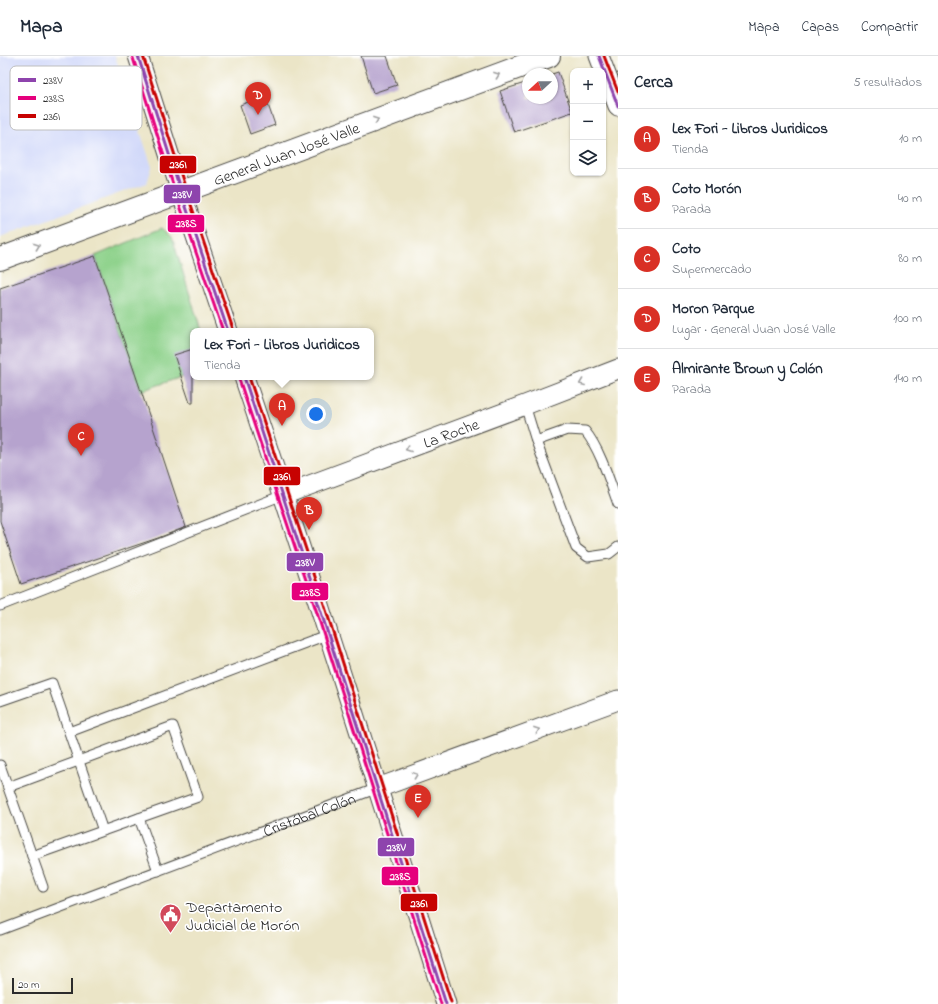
<!DOCTYPE html>
<html lang="es">
<meta charset="utf-8">
<style>
:root{--surface:#fff;--page:#f2f2f3;--text:#1f2937;--muted:#747a83;--line:#e0e1e3;--accent:#d93025}
body{margin:0;font-family:"Indie Flower",sans-serif;background:var(--page);color:var(--text)}
.controls{position:absolute;right:12px;top:12px;display:grid;overflow:hidden;border-radius:8px;box-shadow:0 1px 3px #0004}
.controls button{width:36px;height:36px;display:grid;place-items:center;padding:0;border:0;border-bottom:1px solid var(--line);background:var(--surface);color:var(--text);font:20px sans-serif}
.compass{position:absolute;left:522px;top:12px;width:36px;height:36px;border-radius:50%;background:var(--surface);box-shadow:0 1px 3px #0004;rotate:249deg}
.scale{position:absolute;left:12px;bottom:10px;width:61px;box-sizing:border-box;padding-left:4px;border:2px solid #2b2b2b;border-top:0;font-size:11px;line-height:14px;white-space:nowrap;color:#2b2b2b;-webkit-text-stroke:3px #fff;paint-order:stroke}
.you{position:absolute;left:316px;top:358px;width:14px;height:14px;margin:-10px;border:3px solid #fff;border-radius:50%;background:#1a73e8;box-shadow:0 0 0 6px #1a73e833}
.badge{display:grid;place-items:center;width:26px;height:26px;border-radius:50%;background:var(--accent);color:#fff;font-size:13px;font-weight:700}
.pin{position:absolute;translate:-50% -33px;filter:drop-shadow(0 1px 2px #0008)}
.pin::after{content:'';position:absolute;top:21px;width:14px;height:12px;background:inherit;clip-path:polygon(0 0,100% 0,50% 100%)}
.popup{position:absolute;left:190px;top:272px;width:184px;height:52px;box-sizing:border-box;display:grid;place-content:center;border-radius:8px;background:var(--surface);filter:drop-shadow(0 1px 3px #0005);font-size:13px;white-space:nowrap;color:var(--muted)}
.popup b{font-size:15px;color:var(--text)}
.popup::after{content:'';position:absolute;left:50%;top:100%;margin-left:-8px;border:8px solid transparent;border-top-color:var(--surface)}
.list{margin:0;padding:0;list-style:none}
h2{display:flex;justify-content:space-between;align-items:center;height:52px;margin:0;padding:0 16px;font-size:17px}
h2 small{font-size:13px;font-weight:400;color:var(--muted)}
.list li{display:grid;grid-template-columns:26px 1fr auto;gap:12px;align-items:center;box-sizing:border-box;height:60px;padding:0 16px;border-top:1px solid var(--line)}
.list b{display:block;font-size:15px;white-space:nowrap}
.list p{margin:0;font-size:13px;white-space:nowrap;color:var(--muted)}
.list em{font-size:13px;font-style:normal;color:var(--muted)}
.icon{flex:none;width:22px;height:22px;fill:none;stroke:currentColor;stroke-width:2;stroke-linecap:round;stroke-linejoin:round}
.map{position:relative;flex:none;width:618px;height:948px;overflow:hidden}
header{display:flex;align-items:center;gap:24px;box-sizing:border-box;height:56px;padding:0 20px;background:var(--surface);border-bottom:1px solid var(--line)}
header strong{font-size:19px}
nav{display:flex;gap:22px;margin-inline-start:auto;font-size:14px}
main{display:flex}
aside{flex:1;background:var(--surface)}
.map>svg:first-child{display:block}
.built{fill:#d2d9f9}
.green{fill:#8ed28b;stroke:#5c7e5b}
.building{fill:#b6a3ce}
.lines{fill:none;stroke-linecap:round;stroke-linejoin:round}
.service-casing{stroke:#484742;stroke-width:11}
.minor-casing{stroke:#484742;stroke-width:21}
.tertiary-casing{stroke:#484742;stroke-width:24}
.service{stroke:#fff;stroke-width:9}
.minor{stroke:#fff;stroke-width:19}
.tertiary{stroke:#fff;stroke-width:22}
.bus-1-casing{stroke:#fff;stroke-width:6}
.bus-2-casing{stroke:#fff;stroke-width:6}
.bus-3-casing{stroke:#fff;stroke-width:6}
.bus-1{stroke:#8e44ad;stroke-width:3}
.bus-2{stroke:#e5007d;stroke-width:3}
.bus-3{stroke:#c70201;stroke-width:3}
.oneway{stroke:#a0a0a0}
.labels{text-anchor:middle;stroke-width:3.5;stroke-linejoin:round;paint-order:stroke}
.street-label{font-size:16px;fill:#2b2b2b;stroke:#fff}
.poi-label{font-size:16px;fill:#2b2b2b;stroke:#fff;text-anchor:start}
.key{fill:#fff;stroke:#bfbfbf;stroke-width:1}
.key-label{font-size:11px;fill:#2b2b2b}
.line-badge{stroke:#fff;stroke-width:1.5}
.badge-label{font-size:11px;text-anchor:middle;font-weight:bold;fill:#fff}
</style>
<header>
<strong>Mapa</strong>
<nav><a>Mapa</a><a>Capas</a><a>Compartir</a></nav>
</header>
<main>
<div class="map">
<svg width="618" height="948" viewBox="0 0 618 948">
<rect width="100%" height="100%" fill="#fff"/>
<filter id="ink" filterUnits="userSpaceOnUse"><feTurbulence type="fractalNoise" baseFrequency=".025" numOctaves="2"/><feDisplacementMap in="SourceGraphic" scale="8" xChannelSelector="R" yChannelSelector="G"/><feConvolveMatrix kernelMatrix="1 2 1 2 8 2 1 2 1" color-interpolation-filters="sRGB"/></filter>
<filter id="wash" filterUnits="userSpaceOnUse"><feTurbulence type="fractalNoise" baseFrequency=".012" numOctaves="4" result="noise"/><feDisplacementMap in="SourceGraphic" scale="16" xChannelSelector="R" yChannelSelector="G"/><feGaussianBlur stdDeviation="0.9" result="paint"/><feColorMatrix in="noise" values="0 0 0 0 0 0 0 0 0 0 0 0 0 0 0 0 0 1.4 0 .05"/><feComposite in="paint" operator="in"/></filter>
<g filter="url(#wash)">
<rect width="100%" height="100%" fill="#ebe5c7"/>
<polygon class="built" points="0,0 115,0 152,111 147,127 0,181"/>
<polygon class="green" points="162,172 172,181 201,275 193,275 193,317 141,335 95,200"/>
<g id="blocks">
<g class="building">
<polygon points="361,0 387,0 397,29 373,37"/>
<polygon points="558,16 572,56 514,76 500,35 528,26 528,42 552,42 552,18"/>
<polygon points="265,40 275,69 250,78 240,49"/>
<polygon points="95,200 141,335 186,471 158,482 21,528 0,465 0,232"/>
<polygon points="193,293 193,347 190,347 174,299"/>
</g>
</g>
</g>
<g filter="url(#ink)">
<use href="#blocks" fill-opacity="0" stroke="#484742" stroke-width="1"/>
<g class="lines">
<defs>
<g id="service">
<polyline points="525,349 536,385 576,492 588,501 609,498 618,491"/>
<path d="M 536,385 L 567,374 L 585,375 C 600,393 610,426 618,448"/>
<polyline points="0,550 283,439"/>
<polyline points="0,645 52,627 103,775"/>
<polyline points="69,676 329,578"/>
<polyline points="0,709 43,831"/>
<polyline points="8,731 173,670 198,741 32,800"/>
<polyline points="139,762 158,815"/>
<path id="s1" d="M 0,874 L 378,732"/>
</g>
<g id="minor">
<polyline points="138,0 181,136 228,275"/>
<polyline points="599,0 618,50"/>
<path d="M 244,321 C 314,529 380,739 446,948"/>
<path id="s2" d="M 283,439 L 525,349 L 618,313"/>
<polyline points="378,732 618,644"/>
</g>
<g id="tertiary">
<path id="s3" d="M 0,203 L 549,0"/>
</g>
</defs>
<use href="#service" class="service-casing"/>
<use href="#minor" class="minor-casing"/>
<use href="#tertiary" class="tertiary-casing"/>
<use href="#service" class="service"/>
<use href="#minor" class="minor"/>
<use href="#tertiary" class="tertiary"/>
<defs>
<g id="bus-1">
<polyline points="138,0 181,136 228,275"/>
<polyline points="599,0 618,50"/>
<polyline points="244,321 321,556 446,948"/>
</g>
<g id="bus-2">
<polyline points="133,2 176,138 223,275"/>
<polyline points="239,323 317,557 441,948"/>
</g>
<g id="bus-3">
<polyline points="143,0 186,134 233,273"/>
<polyline points="604,0 618,36"/>
<polyline points="249,321 326,554 451,946"/>
</g>
</defs>
<use href="#bus-1" class="bus-1-casing"/>
<use href="#bus-2" class="bus-2-casing"/>
<use href="#bus-3" class="bus-3-casing"/>
<use href="#bus-1" class="bus-1"/>
<use href="#bus-2" class="bus-2"/>
<use href="#bus-3" class="bus-3"/>
</g>
<defs><path id="oneway-chevron" d="M-2-3.5L2.5 0L-2 3.5" fill="none" stroke-width="1.6" stroke-linecap="round" stroke-linejoin="round"/></defs>
<g class="oneway">
<use href="#oneway-chevron" transform="translate(497 19) rotate(-20)"/>
<use href="#oneway-chevron" transform="translate(376 64) rotate(-20)"/>
<use href="#oneway-chevron" transform="translate(37 190) rotate(-20)"/>
<use href="#oneway-chevron" transform="translate(582 327) rotate(159)"/>
<use href="#oneway-chevron" transform="translate(408 393) rotate(160)"/>
<use href="#oneway-chevron" transform="translate(537 674) rotate(-20)"/>
<use href="#oneway-chevron" transform="translate(415 719) rotate(-20)"/>
</g>
</g>
<defs>
<symbol id="civic-pin" viewBox="-11 -11 22 30"><path d="M0 17L-7.5 6A9.5 9.5 0 1 1 7.5 6Z" fill="#d1495b" stroke="#fff"/><path d="M-.6-6.5H3V-4.5H.6V-3L4-1V1h2V6H-6V1h2V-1L-.6-3ZM-1.2 2.5V6h2.4V2.5Z" fill="#fff"/></symbol>
</defs>
<g fill-rule="evenodd">
<use href="#civic-pin" x="158" y="846" width="25" height="34"/>
</g>
<g class="labels">
<g class="street-label">
<text dy="6" stroke="none"><textPath href="#s3" startOffset="305">General Juan José Valle</textPath></text>
<text dy="6" stroke="none"><textPath href="#s2" startOffset="179">La Roche</textPath></text>
<text dy="6" stroke="none"><textPath href="#s1" startOffset="330">Cristóbal Colón</textPath></text>
</g>
<g class="poi-label">
<text x="186" y="856">Departamento<tspan x="186" dy="18">Judicial de Morón</tspan></text>
</g>
</g>
<rect x="10" y="10" width="132" height="64" rx="6" class="key"/>
<rect x="18" y="22" width="18" height="4" fill="#8e44ad"/>
<rect x="18" y="40" width="18" height="4" fill="#e5007d"/>
<rect x="18" y="58" width="18" height="4" fill="#c70201"/>
<g class="key-label">
<text x="43" y="28">238V</text>
<text x="43" y="46">238S</text>
<text x="43" y="64">236I</text>
</g>
<g class="line-badge">
<rect x="159" y="99" width="38" height="19" rx="4" fill="#c70201"/>
<rect x="163" y="128" width="38" height="20" rx="4" fill="#8e44ad"/>
<rect x="167" y="158" width="38" height="19" rx="4" fill="#e5007d"/>
<rect x="263" y="410" width="38" height="20" rx="4" fill="#c70201"/>
<rect x="286" y="496" width="38" height="20" rx="4" fill="#8e44ad"/>
<rect x="291" y="526" width="38" height="19" rx="4" fill="#e5007d"/>
<rect x="377" y="781" width="38" height="20" rx="4" fill="#8e44ad"/>
<rect x="381" y="810" width="38" height="20" rx="4" fill="#e5007d"/>
<rect x="400" y="837" width="38" height="19" rx="4" fill="#c70201"/>
</g>
<g class="badge-label">
<text x="178" y="112">236I</text>
<text x="182" y="142">238V</text>
<text x="186" y="171">238S</text>
<text x="282" y="424">236I</text>
<text x="305" y="510">238V</text>
<text x="310" y="540">238S</text>
<text x="396" y="795">238V</text>
<text x="400" y="824">238S</text>
<text x="419" y="851">236I</text>
</g>
</svg>
<div class="controls">
<button>+</button>
<button>−</button>
<button><svg class="icon" aria-label="layers" viewBox="0 0 24 24"><path d="M12 4l9 5-9 5-9-5zM3 14l9 5 9-5"/></svg></button>
</div>
<svg class="compass" viewBox="-18 -18 36 36"><path d="M0-13l5 13h-10z" fill="#e53935"/><path d="M0 13l5-13h-10z" fill="#747a83"/></svg>
<div class="scale">20 m</div>
<div class="you"></div>
<div class="pin badge" style="left:282px;top:370px">A</div>
<div class="popup"><b>Lex Fori - Libros Juridicos</b>Tienda</div>
<div class="pin badge" style="left:309px;top:474px">B</div>
<div class="pin badge" style="left:81px;top:400px">C</div>
<div class="pin badge" style="left:258px;top:59px">D</div>
<div class="pin badge" style="left:418px;top:762px">E</div>
</div>
<aside>
<h2>Cerca<small>5 resultados</small></h2>
<ul class="list">
<li><span class="badge">A</span><div><b>Lex Fori - Libros Juridicos</b><p>Tienda</p></div><em>10 m</em></li>
<li><span class="badge">B</span><div><b>Coto Morón</b><p>Parada</p></div><em>40 m</em></li>
<li><span class="badge">C</span><div><b>Coto</b><p>Supermercado</p></div><em>80 m</em></li>
<li><span class="badge">D</span><div><b>Moron Parque</b><p>Lugar · General Juan José Valle</p></div><em>100 m</em></li>
<li><span class="badge">E</span><div><b>Almirante Brown y Colón</b><p>Parada</p></div><em>140 m</em></li>
</ul>
</aside>
</main>
